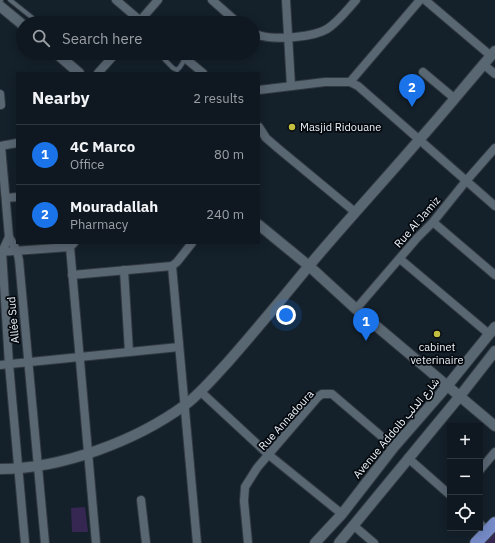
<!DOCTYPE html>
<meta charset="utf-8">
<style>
:root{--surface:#0f1820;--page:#182129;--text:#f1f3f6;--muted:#9ba0a5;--line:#2f373e;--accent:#1a73e8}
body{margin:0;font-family:"IBM Plex Sans",Vazirmatn,sans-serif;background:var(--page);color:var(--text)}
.controls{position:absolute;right:12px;bottom:12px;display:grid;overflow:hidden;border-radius:0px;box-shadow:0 2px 10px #0003}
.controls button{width:36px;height:36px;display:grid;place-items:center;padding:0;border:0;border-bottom:1px solid var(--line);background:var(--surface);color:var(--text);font:20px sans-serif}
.you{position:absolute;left:286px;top:315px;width:14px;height:14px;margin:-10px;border:3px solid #fff;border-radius:50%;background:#1a73e8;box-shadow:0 0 0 6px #1a73e833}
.badge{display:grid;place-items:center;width:26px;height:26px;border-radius:50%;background:var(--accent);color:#fff;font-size:13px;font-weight:700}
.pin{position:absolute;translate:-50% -33px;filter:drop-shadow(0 1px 2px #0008)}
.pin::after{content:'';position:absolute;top:21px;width:14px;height:12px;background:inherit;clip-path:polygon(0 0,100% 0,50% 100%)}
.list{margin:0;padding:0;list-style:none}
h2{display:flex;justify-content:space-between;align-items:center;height:52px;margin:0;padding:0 16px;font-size:17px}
h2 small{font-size:13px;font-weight:400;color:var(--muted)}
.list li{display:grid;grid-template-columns:26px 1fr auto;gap:12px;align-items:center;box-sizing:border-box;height:60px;padding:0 16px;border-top:1px solid var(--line)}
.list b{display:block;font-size:15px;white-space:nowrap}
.list p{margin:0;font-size:13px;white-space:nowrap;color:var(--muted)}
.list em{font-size:13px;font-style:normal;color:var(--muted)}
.icon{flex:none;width:22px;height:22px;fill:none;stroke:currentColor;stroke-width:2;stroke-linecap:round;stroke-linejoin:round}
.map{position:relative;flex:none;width:495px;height:543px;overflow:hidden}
.search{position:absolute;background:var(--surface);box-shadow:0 2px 10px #0003;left:16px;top:16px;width:244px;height:44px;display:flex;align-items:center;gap:10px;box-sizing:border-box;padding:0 14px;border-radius:22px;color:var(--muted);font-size:15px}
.panel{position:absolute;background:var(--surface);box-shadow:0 2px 10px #0003;left:16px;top:72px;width:244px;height:172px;border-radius:0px}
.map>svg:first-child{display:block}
.green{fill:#362652}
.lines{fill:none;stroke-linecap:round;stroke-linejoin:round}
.service-casing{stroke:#313941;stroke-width:6}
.minor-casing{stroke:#313941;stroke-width:10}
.tertiary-casing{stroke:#313941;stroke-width:12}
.primary-casing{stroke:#313941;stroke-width:14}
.service{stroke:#596773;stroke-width:4}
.minor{stroke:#596773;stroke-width:8}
.tertiary{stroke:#596773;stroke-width:10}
.primary{stroke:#758ac6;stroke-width:12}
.poi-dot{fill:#c1be40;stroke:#05090e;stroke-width:1.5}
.labels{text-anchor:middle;stroke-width:3.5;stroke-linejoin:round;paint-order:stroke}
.poi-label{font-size:11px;fill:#ebf3fb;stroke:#05090e;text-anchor:start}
.street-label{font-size:11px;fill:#ebf3fb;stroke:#05090e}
</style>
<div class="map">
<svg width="495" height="543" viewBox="0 0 495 543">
<rect width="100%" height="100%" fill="#14202a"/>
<g class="green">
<polygon points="85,507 88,532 72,532 71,508"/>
<polygon points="495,530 495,543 483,543"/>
</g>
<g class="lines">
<defs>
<g id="service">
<polyline points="10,0 39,23"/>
<polyline points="0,1 1,0"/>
<polyline points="165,60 173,68 177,70 180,67 185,59"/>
</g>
<g id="minor">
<polyline points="116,0 143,23"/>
<polyline points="212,0 238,23"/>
<polyline points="286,0 291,86"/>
<polyline points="425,0 491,56"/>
<polyline points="138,23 158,0"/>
<path d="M 253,33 C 256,34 259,36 262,36 C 277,40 314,37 327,29 C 338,22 347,10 356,0"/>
<polyline points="179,53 203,73"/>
<polyline points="483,64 495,74"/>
<polyline points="423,72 454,98"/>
<polyline points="98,73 116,53"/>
<polyline points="350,82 358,86 495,206"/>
<polyline points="259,90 325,82 350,82 420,0"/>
<polyline points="0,94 1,105 0,105"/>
<polyline points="259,127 266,138 280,150 355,212"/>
<polyline points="0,146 17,143"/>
<polyline points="1,146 9,237 17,251 19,260 45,543"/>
<polyline points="6,198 17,197"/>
<polyline points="433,222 495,275"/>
<polyline points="9,237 2,252 9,364 25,543"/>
<polyline points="70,247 96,543"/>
<polyline points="0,252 70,247 74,243"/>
<polyline points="400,259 489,334"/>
<polyline points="172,266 197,543"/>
<polyline points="124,270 129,352"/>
<polyline points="72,275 172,266 177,262 192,243"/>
<polyline points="356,309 417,238 433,222 466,181 495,148"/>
<polyline points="0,365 179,347"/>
<polyline points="201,392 269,455 342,514"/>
<polyline points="408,458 450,495"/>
<polyline points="480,470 495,452"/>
<polyline points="141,500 146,543"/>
<polyline points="480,524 488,531"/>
<polyline points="353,525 374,543"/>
<polyline points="248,543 244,501 245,487 257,468 318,397 322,394 332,394 394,447"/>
</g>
<g id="tertiary">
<polyline points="0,6 23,25"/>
<polyline points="56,53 79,73"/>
<polyline points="259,225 309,266 356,309 495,426"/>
<path d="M 0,469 C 61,469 136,441 185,405 C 201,393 214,377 228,362 C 255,331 282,299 308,267 C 344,224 382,183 419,140 C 445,111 469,81 495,51"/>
<polyline points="315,543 342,514 394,447 448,385 495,327"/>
<polyline points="339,543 460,396 495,351"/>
</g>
<polyline id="primary" points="476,543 495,523"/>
</defs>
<use href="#service" class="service-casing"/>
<use href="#minor" class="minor-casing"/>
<use href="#tertiary" class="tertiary-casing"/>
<use href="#primary" class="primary-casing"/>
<use href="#service" class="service"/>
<use href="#minor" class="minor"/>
<use href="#tertiary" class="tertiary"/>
<use href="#primary" class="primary"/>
</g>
<g class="poi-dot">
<circle cx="292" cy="127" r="4"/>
<circle cx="437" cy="334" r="4"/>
</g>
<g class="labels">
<g class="poi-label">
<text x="300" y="131">Masjid Ridouane</text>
<text x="437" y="351" text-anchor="middle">cabinet<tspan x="437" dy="13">veterinaire</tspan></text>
</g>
<g class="street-label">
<text transform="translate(417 222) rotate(-49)" y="4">Rue Al Jamiz</text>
<text transform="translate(13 320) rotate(-95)" y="4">Allée Sud</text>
<text transform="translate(286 420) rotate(-48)" y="4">Rue Annadoura</text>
<text transform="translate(396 428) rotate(-50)" y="4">Avenue Addolb شارع الدلب</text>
</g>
</g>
</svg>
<div class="controls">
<button>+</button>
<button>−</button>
<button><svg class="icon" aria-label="locate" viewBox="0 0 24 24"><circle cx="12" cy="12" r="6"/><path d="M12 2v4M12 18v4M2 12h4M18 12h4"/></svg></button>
</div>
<div class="you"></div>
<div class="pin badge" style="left:366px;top:341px">1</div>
<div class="pin badge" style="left:412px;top:107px">2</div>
<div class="search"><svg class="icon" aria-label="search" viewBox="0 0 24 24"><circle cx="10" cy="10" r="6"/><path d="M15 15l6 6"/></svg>Search here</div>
<section class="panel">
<h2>Nearby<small>2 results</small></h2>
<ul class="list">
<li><span class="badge">1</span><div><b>4C Marco</b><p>Office</p></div><em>80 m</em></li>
<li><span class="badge">2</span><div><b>Mouradallah</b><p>Pharmacy</p></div><em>240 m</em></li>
</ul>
</section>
</div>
